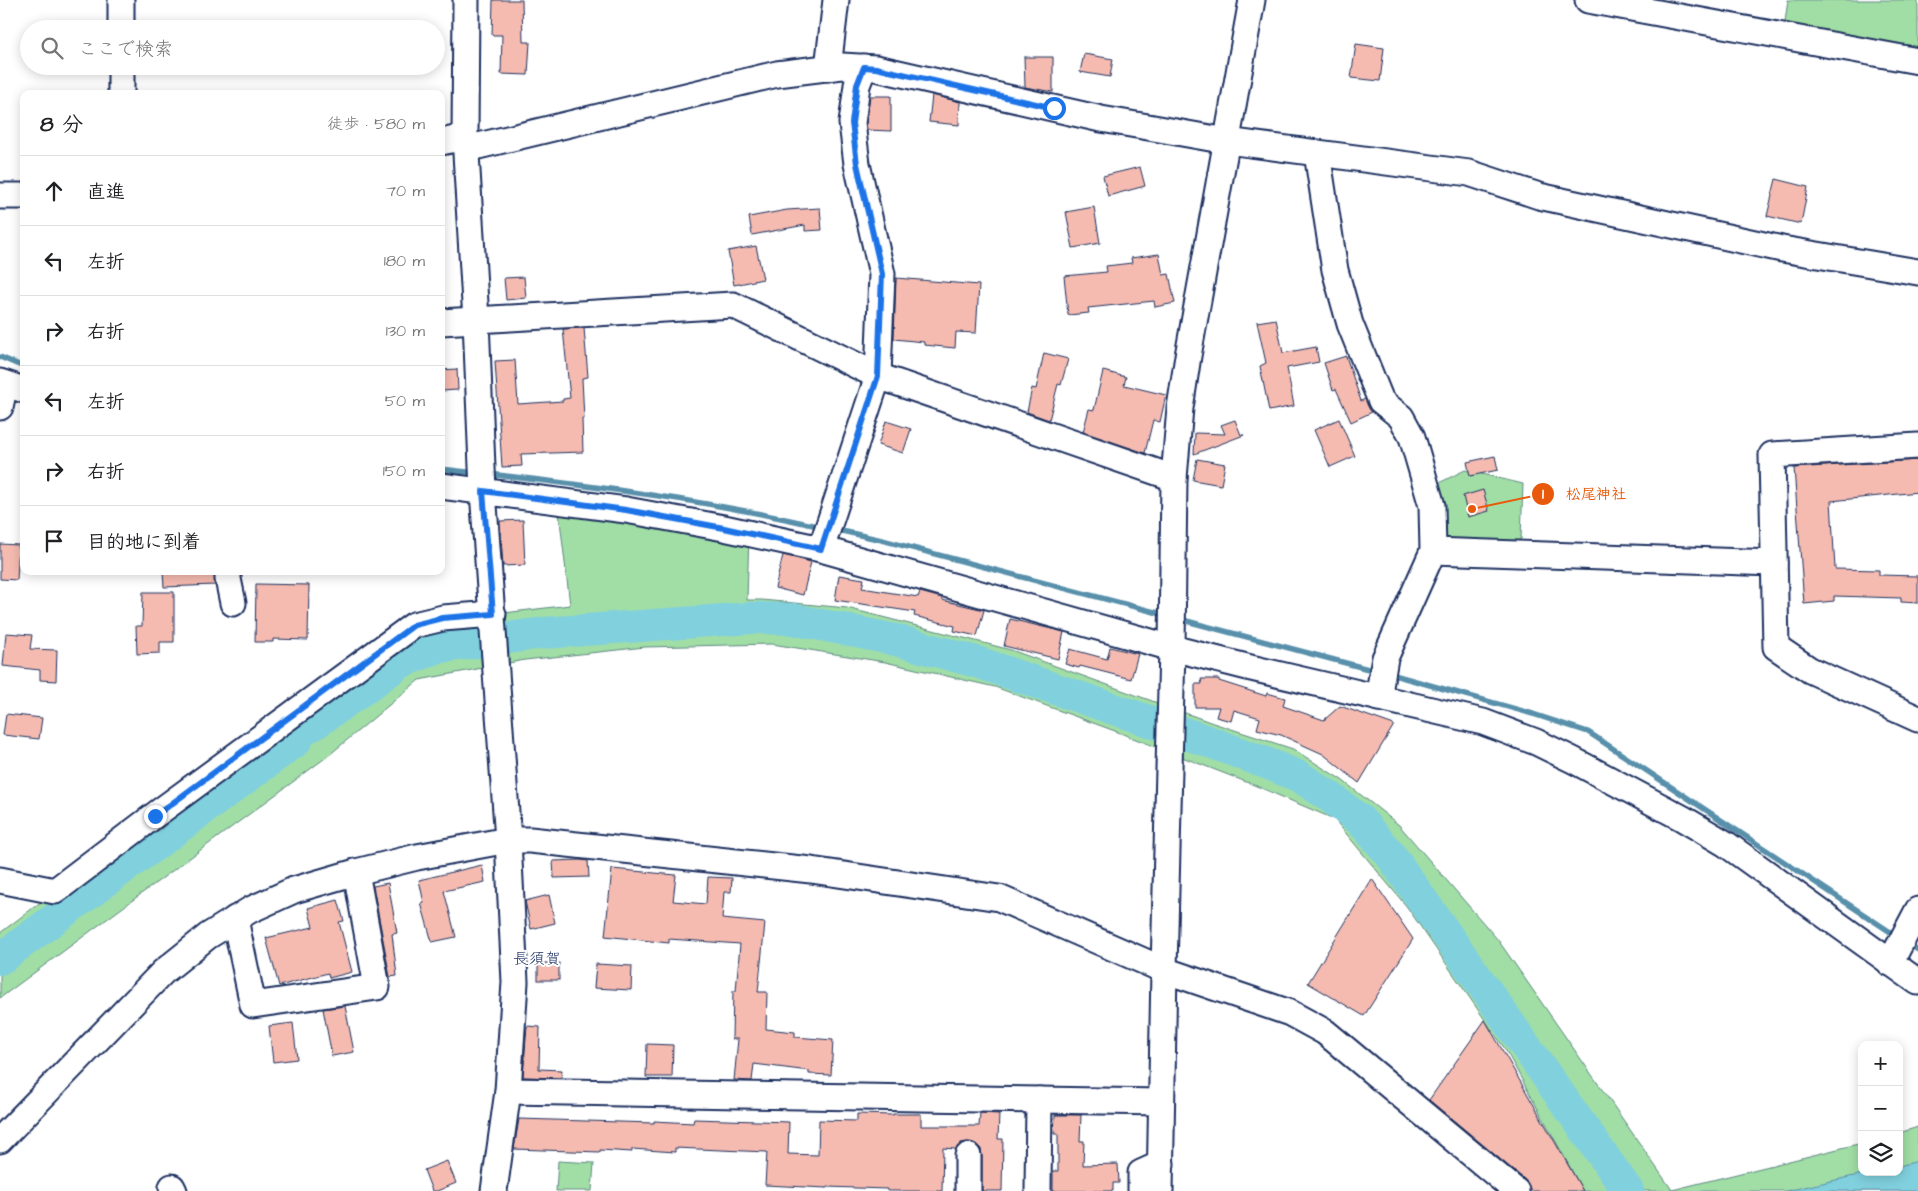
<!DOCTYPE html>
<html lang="ja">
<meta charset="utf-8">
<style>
:root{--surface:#fff;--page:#f2f2f2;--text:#202124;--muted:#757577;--line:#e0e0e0}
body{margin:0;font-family:"Architects Daughter","Klee One",sans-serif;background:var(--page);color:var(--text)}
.controls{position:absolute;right:15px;bottom:15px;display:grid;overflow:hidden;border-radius:10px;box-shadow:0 2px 12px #0003}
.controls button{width:45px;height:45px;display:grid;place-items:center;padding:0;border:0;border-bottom:1px solid var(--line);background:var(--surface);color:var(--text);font:25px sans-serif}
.stop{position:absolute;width:15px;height:15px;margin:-11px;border:4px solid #1a73e8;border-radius:50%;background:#fff}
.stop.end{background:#1a73e8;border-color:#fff;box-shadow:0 1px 5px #0008}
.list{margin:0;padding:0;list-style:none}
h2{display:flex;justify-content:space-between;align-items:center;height:65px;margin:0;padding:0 20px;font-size:21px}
h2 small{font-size:16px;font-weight:400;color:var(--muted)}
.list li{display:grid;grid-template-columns:32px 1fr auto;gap:15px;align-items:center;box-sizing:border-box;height:70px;padding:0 20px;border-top:1px solid var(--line)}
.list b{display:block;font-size:19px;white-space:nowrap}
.list em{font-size:16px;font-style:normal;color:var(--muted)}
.icon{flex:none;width:28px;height:28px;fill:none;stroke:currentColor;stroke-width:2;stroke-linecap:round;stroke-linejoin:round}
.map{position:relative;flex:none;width:1918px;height:1191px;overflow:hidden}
.search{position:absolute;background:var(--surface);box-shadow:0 2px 12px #0003;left:20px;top:20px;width:425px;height:55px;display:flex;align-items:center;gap:12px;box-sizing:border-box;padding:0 18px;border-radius:28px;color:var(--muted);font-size:19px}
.panel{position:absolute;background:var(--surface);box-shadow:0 2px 12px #0003;left:20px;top:90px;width:425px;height:485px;border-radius:10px}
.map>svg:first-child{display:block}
.green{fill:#a1dea5;stroke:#5e8682}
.water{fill:#81d0de;stroke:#5890ab}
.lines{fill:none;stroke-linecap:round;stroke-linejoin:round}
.stream{stroke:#5890ab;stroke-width:5.5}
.river{stroke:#81d0de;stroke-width:32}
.building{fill:#f5bbb0;stroke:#1b2f5e}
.minor-casing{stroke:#1b2f5e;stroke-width:29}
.minor{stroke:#fff;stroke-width:25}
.route{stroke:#1a73e8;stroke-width:6}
.labels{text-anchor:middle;stroke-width:4;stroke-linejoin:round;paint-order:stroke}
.quarter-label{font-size:16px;fill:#1b2f5e;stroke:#fff}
.leader{fill:none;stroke:#e8590c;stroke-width:2}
.callout-dot{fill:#e8590c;stroke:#fff;stroke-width:2}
.mark-label{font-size:15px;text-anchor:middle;font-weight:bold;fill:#fff}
.callout-label{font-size:15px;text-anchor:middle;font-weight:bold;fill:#e8590c;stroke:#fff;stroke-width:4;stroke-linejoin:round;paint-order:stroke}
</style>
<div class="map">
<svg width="1918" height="1191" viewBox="0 0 1918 1191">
<rect width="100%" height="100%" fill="#fff"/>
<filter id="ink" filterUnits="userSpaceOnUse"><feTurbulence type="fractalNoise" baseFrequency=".02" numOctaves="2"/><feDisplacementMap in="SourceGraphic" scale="10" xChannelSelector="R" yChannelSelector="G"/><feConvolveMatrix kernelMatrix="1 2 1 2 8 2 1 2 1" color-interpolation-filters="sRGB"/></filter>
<g filter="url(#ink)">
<g class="green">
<polygon points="1788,0 1918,0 1918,61 1783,36"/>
<polygon points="1465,470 1523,484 1521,539 1496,553 1433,551 1427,489"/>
<polygon points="558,504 749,534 747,600 762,600 847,608 1011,650 1213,723 1293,749 1342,780 1399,825 1498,940 1672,1190 1862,1143 1862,1172 1899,1172 1899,1133 1918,1127 1918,1191 1583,1191 1505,1049 1407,907 1334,819 1254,785 1115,731 995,687 885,662 772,644 645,647 525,660 419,680 328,756 0,998 0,933 159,812 422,623 570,605"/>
<polygon points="558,1161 594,1163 592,1191 556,1191"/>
</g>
<polygon class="water" points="1918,1161 1918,1191 1786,1191 1872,1172 1899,1172 1899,1166"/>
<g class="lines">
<g class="stream">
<polyline points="0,357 24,367"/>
<polyline points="441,469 476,473"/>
<path d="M 488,474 C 602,487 710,501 822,527"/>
<polyline points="833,529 882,540 1166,615"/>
<polyline points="1179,619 1376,671"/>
<polyline points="1387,673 1533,714 1588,732 1898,937"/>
<polyline points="1908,944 1918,950"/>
</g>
<polyline class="river" points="0,959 296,741 303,728 313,725 400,663 436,648 543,633 752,618 792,619 896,640 980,663 1210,742 1266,763 1300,777 1330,797 1360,820 1389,853 1628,1191"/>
</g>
<g class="building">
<polygon points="493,0 522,0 523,42 530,42 528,75 501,74 502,35 492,35"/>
<polygon points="1356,44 1384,48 1380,81 1351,78"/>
<polygon points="1084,54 1113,59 1110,77 1080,72"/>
<polygon points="1024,57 1053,57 1053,92 1025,87"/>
<polygon points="932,95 960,102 959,125 929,122"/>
<polygon points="870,96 891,96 891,131 867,130 866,123"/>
<polygon points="1140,167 1145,186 1108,196 1103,176"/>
<polygon points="1776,179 1808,187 1801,224 1767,216"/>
<polygon points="1094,207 1100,243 1073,248 1066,212"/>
<polygon points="820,208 822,230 805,231 805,225 752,235 749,217 787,210"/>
<polygon points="756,246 763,279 734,285 728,251"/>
<polygon points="1159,254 1163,275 1169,274 1175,303 1155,307 1154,301 1088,308 1089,313 1068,315 1064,276 1107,272 1106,266 1132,263 1131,258"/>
<polygon points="524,277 526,298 506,300 504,278"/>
<polygon points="896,278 979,285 976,333 956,332 955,348 924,345 924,342 894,339"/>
<polygon points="1276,319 1283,353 1316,347 1319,362 1287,368 1294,406 1269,411 1260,366 1266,363 1257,322"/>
<polygon points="584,328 588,377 582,378 584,419 582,419 583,452 521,454 522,466 502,467 495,361 515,360 518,404 563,401 563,399 570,398 563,329"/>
<polygon points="1044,353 1068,359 1061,385 1058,384 1049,420 1027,412 1032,388 1036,389"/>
<polygon points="1346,356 1361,401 1365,399 1372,412 1351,422 1336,389 1333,390 1324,363"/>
<polygon points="457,369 458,390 441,391 441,370"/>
<polygon points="1103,371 1126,377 1124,385 1166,395 1160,422 1153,420 1145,453 1083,432 1089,409 1094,410"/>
<polygon points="1339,419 1355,456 1330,467 1314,430"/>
<polygon points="1235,420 1241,435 1244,435 1194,454 1195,433 1225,434 1221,425"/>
<polygon points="886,421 911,429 903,453 878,445"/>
<polygon points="1495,456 1498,470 1470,476 1467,462"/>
<polygon points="1197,459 1225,464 1221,485 1193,480"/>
<polygon points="1918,460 1918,492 1831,501 1835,569 1879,570 1879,575 1918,576 1918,603 1901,602 1901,598 1834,596 1834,601 1804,604 1794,468"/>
<polygon points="1483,490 1489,511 1468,517 1463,496"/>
<polygon points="523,520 525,565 503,566 500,521"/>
<polygon points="0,544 19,545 17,580 0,579"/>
<polygon points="783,555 811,562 803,595 775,588"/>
<polygon points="163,571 214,571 215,585 164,587"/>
<polygon points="839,575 864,579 862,588 918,597 920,592 942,598 942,600 984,610 977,636 954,631 955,626 914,616 915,612 835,600"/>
<polygon points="256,584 309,585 308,640 273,639 273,642 255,642"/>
<polygon points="143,592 174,592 174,642 160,642 160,653 137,654 136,626 142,626"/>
<polygon points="1010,619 1064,632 1058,659 1004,646"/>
<polygon points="6,633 32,635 30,649 57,650 56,681 40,680 40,670 3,666"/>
<polygon points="1110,647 1138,654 1131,679 1080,666 1079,668 1065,664 1070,649 1107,659"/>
<polygon points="1201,679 1219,679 1219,681 1266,696 1267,693 1285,698 1283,706 1324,720 1340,706 1394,725 1359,783 1323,754 1281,735 1257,729 1260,718 1234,710 1231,721 1216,717 1219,707 1195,707 1195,684 1202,684"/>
<polygon points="6,714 42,718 39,739 3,735"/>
<polygon points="580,860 588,861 589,877 554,878 553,861"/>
<polygon points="482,865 485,882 444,891 456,937 432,942 421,903 424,903 419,880"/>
<polygon points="612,869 676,875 673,901 706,904 708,877 732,878 731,892 724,892 722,919 765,923 758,992 767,992 766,1029 795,1032 795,1037 833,1040 831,1075 809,1074 809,1071 754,1064 752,1081 734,1080 738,1039 732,1039 733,991 736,991 740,944 669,939 669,943 605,936"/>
<polygon points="1372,879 1413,939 1364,1016 1308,983"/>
<polygon points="388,883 397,933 392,934 397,976 390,977 373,886"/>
<polygon points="549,895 555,923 531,929 525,901"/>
<polygon points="338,900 344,921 339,922 352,972 329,978 328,973 279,986 266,938 313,927 308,908"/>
<rect x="538" y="963" width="21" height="17"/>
<polygon points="596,964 632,966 631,990 594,988"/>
<polygon points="345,1006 354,1052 332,1056 323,1009"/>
<polygon points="1485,1020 1583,1191 1530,1191 1529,1186 1525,1180 1429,1100"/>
<polygon points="293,1023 297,1059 273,1062 269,1026"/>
<polygon points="527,1026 540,1027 539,1069 562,1070 561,1078 523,1077"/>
<polygon points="647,1044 673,1045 672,1077 646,1077"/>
<polygon points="980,1113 999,1114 998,1139 1003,1139 1002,1191 982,1191 982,1156 981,1149 976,1144 968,1142 961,1143 956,1149 943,1148 942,1191 887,1191 887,1189 827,1187 827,1188 765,1185 767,1152 675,1148 675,1152 632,1149 632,1152 600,1150 600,1152 514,1149 519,1119 654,1123 654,1121 693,1123 694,1119 789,1122 788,1154 818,1155 819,1120 857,1121 857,1114 893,1115 893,1114 921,1114 921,1126 979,1126"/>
<polygon points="1055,1115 1081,1115 1080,1141 1084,1141 1083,1165 1118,1164 1119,1183 1113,1183 1113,1191 1053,1191 1053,1171 1058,1171 1058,1134 1054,1134"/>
<polygon points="447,1161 456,1183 437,1191 432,1191 424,1170"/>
</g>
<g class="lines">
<defs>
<g id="minor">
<polyline points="466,0 465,137 476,320 483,491 508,840 515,982 508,1091 494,1191"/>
<polyline points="1588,0 1918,61"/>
<polyline points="121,29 121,0"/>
<polyline points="828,68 836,0"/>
<polyline points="121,94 121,66"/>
<polyline points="441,142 465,137"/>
<polyline points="466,149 777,74 842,66 876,68 1101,119 1148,127 1227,141 1469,173 1539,196 1782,249 1918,272"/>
<polyline points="1317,153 1335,270 1350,324 1381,401 1401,417 1412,437 1432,506 1433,551 1385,658 1378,698"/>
<polyline points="0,196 24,196"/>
<polyline points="441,322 733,305 878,376 1174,478"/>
<polyline points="0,382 24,390"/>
<polyline points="0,407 5,384"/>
<polyline points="1918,446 1772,455 1776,647 1810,670 1918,719"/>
<polyline points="441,486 626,510 724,528 821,549 1172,648 1251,668 1483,722 1536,742 1573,760 1682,818 1726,844 1918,982"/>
<polyline points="821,549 878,376 882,274 857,164 852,123 857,85 864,67"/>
<polyline points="1433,551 1774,563"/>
<polyline points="228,571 228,579 233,603"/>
<polyline points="0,880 55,891 159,812 414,625 443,618 493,614"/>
<polyline points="235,919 253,1005 377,987 356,872"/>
<polyline points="1890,963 1918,910"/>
<polyline points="508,1091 1161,1102"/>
<polyline points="0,1140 163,972 208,936 250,910 294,890 356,872 417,857 508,840 530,840 811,870 999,898 1164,970 1290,1013 1325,1032 1516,1191"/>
<polyline points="172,1187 174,1191"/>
<polyline points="968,1191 968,1156"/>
<polyline points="1038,1191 1039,1100"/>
<polyline points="1141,1191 1141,1173 1161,1164"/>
<polyline points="1160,1191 1164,970 1172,648 1174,478 1180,408 1188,356 1252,0"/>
</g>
</defs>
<use href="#minor" class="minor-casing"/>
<use href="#minor" class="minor"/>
</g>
</g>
<g class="lines" filter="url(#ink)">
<polyline class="route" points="155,816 414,625 442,618 493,614 483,491 626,510 724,528 821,549 878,376 882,274 857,164 852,123 857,85 864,67 876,68 1054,108"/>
</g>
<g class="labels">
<g class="quarter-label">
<text x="537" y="964">長須賀</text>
</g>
</g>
<path class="leader" d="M1472 509L1543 494"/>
<g class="callout-dot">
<circle cx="1472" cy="509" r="5"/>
<circle cx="1543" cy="494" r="12"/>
</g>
<g class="mark-label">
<text x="1543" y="499">1</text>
</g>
<g class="callout-label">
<text x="1596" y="499">松尾神社</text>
</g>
</svg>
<div class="controls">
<button>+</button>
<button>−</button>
<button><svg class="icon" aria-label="layers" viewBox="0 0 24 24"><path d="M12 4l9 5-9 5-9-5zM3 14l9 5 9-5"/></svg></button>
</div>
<div class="stop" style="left:1054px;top:108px"></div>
<div class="stop end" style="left:155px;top:816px"></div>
<div class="search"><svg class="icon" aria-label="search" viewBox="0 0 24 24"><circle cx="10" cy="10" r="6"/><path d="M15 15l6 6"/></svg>ここで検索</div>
<section class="panel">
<h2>8 分<small>徒歩 · 580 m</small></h2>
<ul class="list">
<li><svg class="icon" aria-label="ahead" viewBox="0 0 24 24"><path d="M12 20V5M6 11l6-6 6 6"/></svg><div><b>直進</b></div><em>70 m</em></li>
<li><svg class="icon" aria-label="left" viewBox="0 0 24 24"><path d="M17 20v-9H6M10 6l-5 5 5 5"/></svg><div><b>左折</b></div><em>180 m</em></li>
<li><svg class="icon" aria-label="right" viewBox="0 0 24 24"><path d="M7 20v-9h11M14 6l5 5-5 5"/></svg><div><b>右折</b></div><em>130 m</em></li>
<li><svg class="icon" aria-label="left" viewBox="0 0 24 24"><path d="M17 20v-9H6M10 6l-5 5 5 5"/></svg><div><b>左折</b></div><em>50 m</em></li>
<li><svg class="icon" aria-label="right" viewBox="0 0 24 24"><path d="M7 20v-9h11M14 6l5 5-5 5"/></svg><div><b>右折</b></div><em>150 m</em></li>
<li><svg class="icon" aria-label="arrive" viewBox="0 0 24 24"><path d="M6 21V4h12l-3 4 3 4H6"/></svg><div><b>目的地に到着</b></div></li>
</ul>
</section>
</div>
